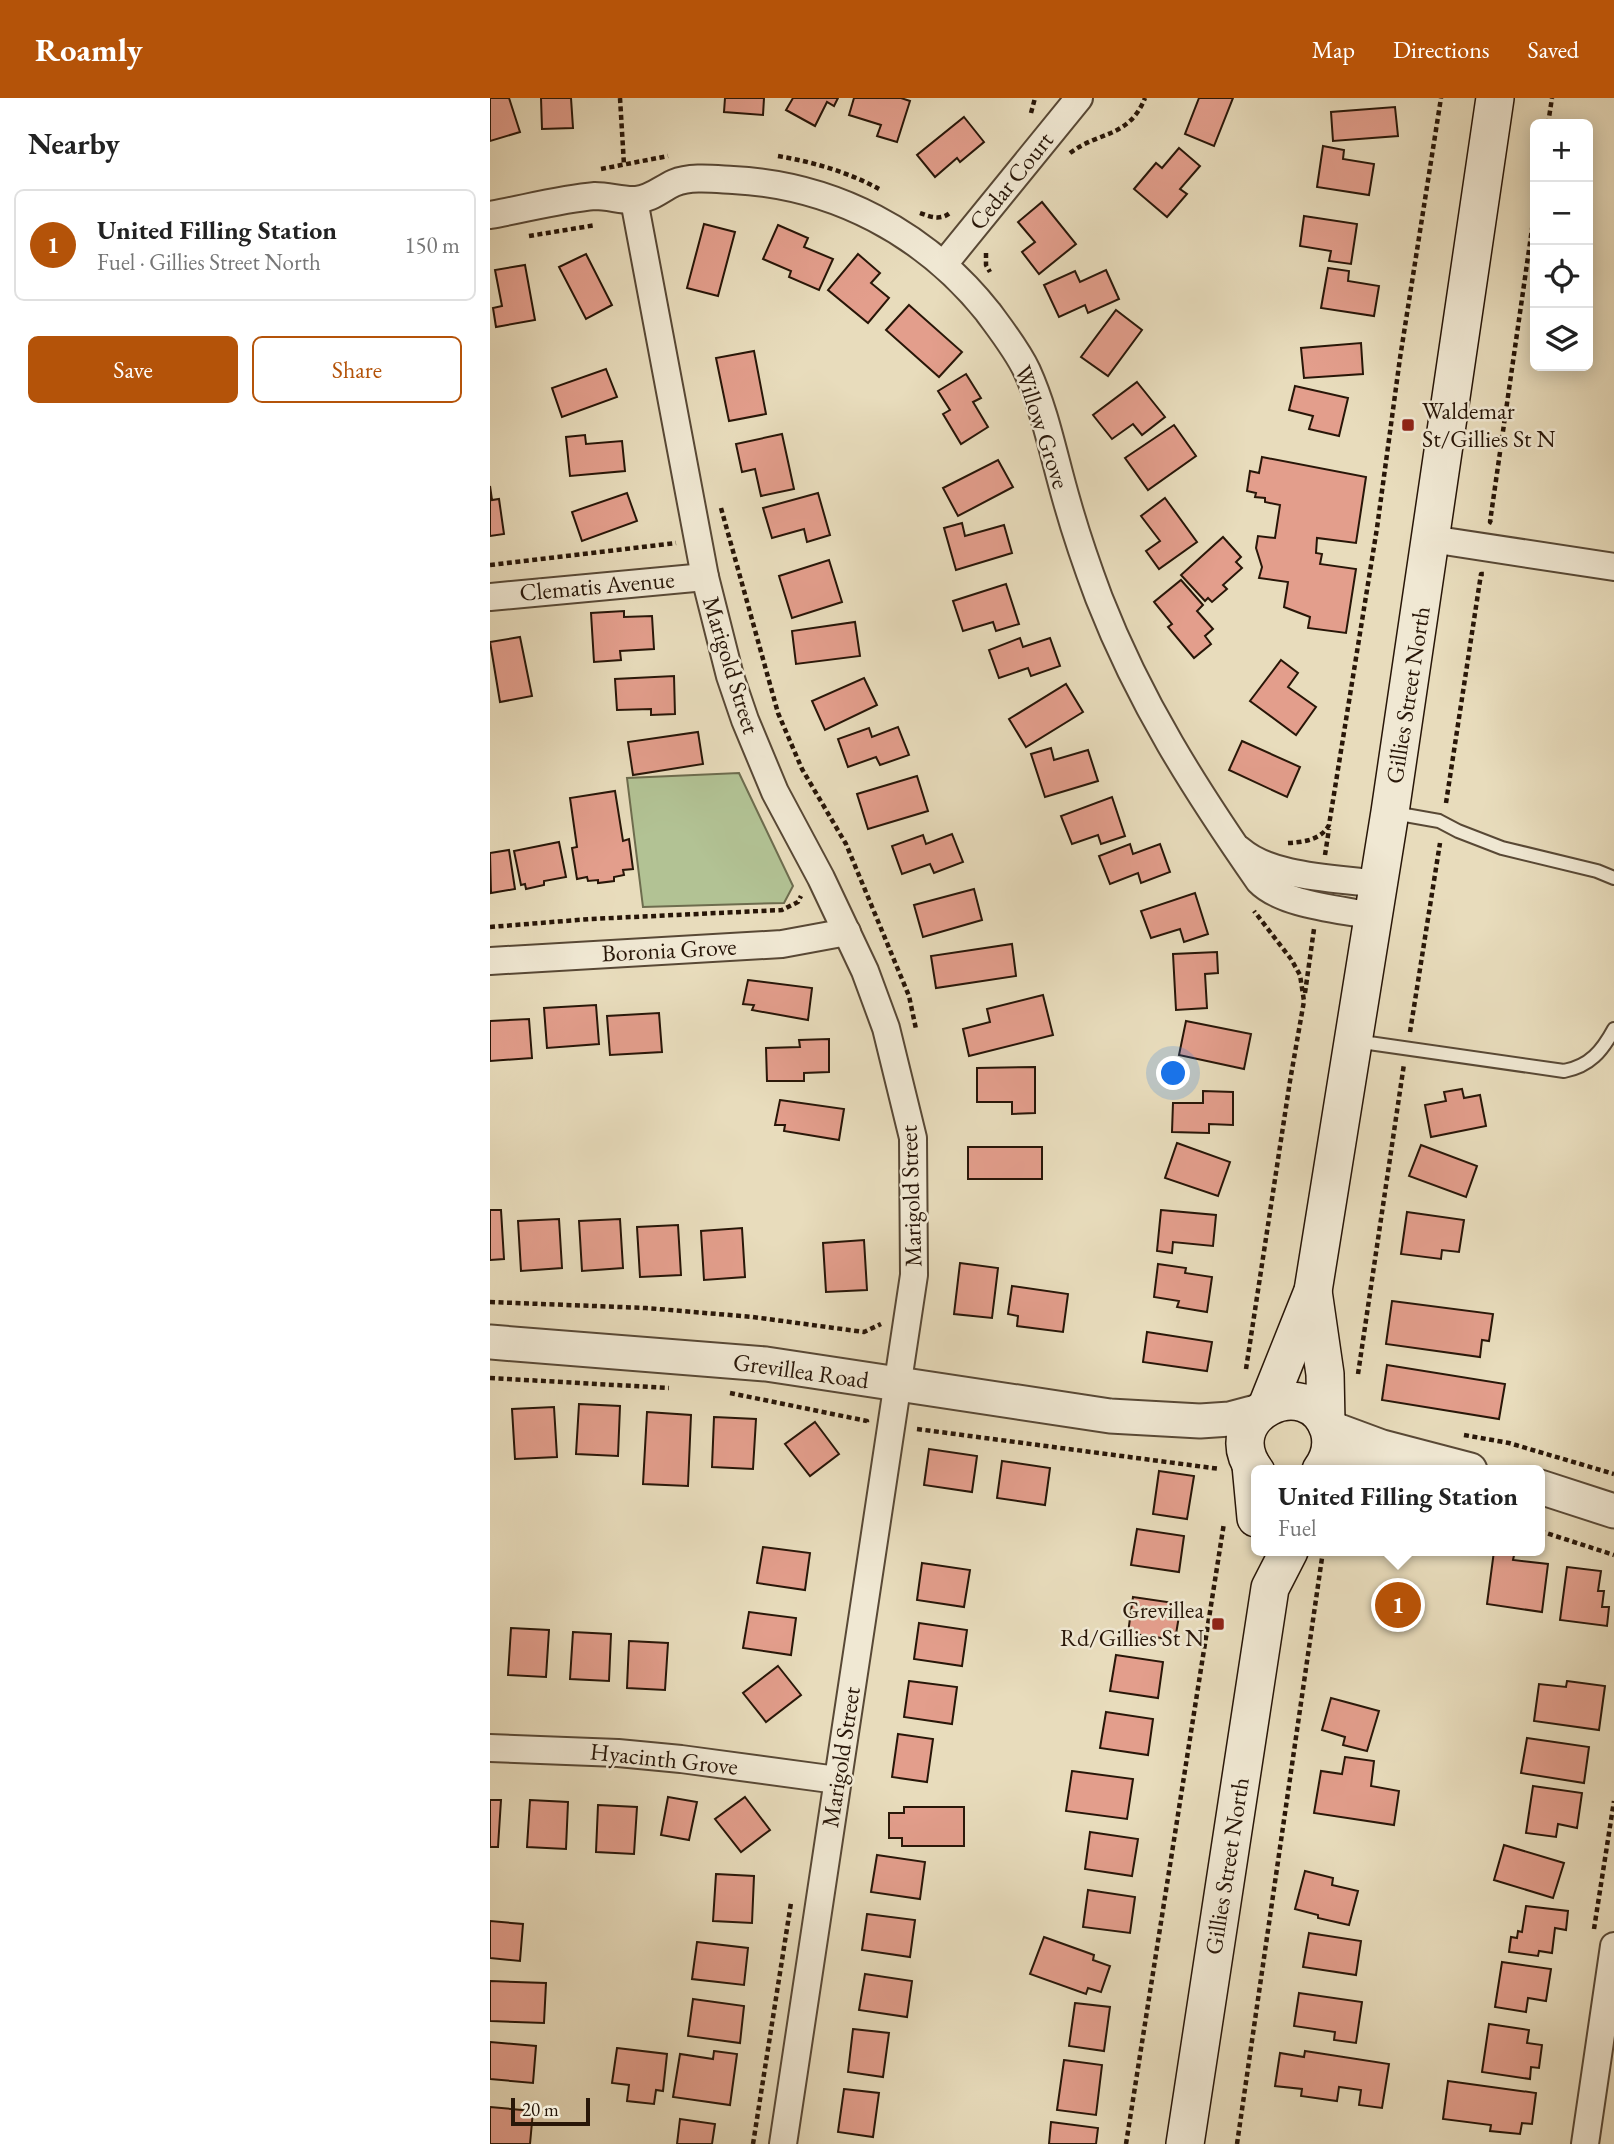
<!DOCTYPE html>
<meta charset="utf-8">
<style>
:root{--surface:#fff;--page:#f6f6f6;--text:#222;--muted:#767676;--line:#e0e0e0;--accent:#b45309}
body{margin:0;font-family:"EB Garamond",serif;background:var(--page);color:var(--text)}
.controls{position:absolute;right:21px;top:21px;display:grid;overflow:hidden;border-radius:10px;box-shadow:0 4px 18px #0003}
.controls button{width:63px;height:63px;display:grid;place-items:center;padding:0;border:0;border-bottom:2px solid var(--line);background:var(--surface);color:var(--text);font:35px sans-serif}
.scale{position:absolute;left:21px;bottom:18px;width:79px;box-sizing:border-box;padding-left:7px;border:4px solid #281608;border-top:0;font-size:19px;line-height:24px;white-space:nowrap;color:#281608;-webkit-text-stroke:5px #f0e8d3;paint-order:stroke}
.you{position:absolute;left:684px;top:976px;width:24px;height:24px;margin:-18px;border:5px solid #fff;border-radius:50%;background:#1a73e8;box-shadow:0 0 0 10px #1a73e833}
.badge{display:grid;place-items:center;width:46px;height:46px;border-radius:50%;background:var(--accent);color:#fff;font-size:23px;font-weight:700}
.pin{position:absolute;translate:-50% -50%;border:4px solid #fff;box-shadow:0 2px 7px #0006}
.popup{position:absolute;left:761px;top:1367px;width:294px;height:91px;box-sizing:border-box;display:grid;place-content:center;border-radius:10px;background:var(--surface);filter:drop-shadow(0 2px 5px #0005);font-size:23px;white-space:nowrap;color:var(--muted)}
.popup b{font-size:26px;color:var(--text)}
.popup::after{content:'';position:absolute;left:50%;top:100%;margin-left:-14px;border:14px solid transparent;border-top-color:var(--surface)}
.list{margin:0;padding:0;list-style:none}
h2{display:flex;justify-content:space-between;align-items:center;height:91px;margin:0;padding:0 28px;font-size:30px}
h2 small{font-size:23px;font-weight:400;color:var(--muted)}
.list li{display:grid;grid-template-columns:46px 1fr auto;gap:21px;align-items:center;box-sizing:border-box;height:112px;margin:0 14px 14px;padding:0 14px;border:2px solid var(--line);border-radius:10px}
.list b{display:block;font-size:26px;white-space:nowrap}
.list p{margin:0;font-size:23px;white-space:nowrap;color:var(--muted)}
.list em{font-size:23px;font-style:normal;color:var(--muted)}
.actions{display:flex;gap:14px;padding:21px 28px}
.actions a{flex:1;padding:16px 0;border:2px solid var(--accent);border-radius:10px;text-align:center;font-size:24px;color:var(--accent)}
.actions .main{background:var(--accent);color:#fff}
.icon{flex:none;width:38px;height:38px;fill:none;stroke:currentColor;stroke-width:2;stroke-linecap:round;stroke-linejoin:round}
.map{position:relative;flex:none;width:1124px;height:2046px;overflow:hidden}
header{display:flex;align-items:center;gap:42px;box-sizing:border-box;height:98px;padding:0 35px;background:var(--accent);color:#fff}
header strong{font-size:33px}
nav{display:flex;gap:38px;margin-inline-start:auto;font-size:24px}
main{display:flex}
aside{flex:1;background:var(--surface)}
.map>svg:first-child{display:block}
.green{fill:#b2c294;stroke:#6d6c4e;stroke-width:2}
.building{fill:#e39e8c;stroke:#281608;stroke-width:2}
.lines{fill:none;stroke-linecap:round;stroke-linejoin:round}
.service-casing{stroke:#584835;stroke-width:16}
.minor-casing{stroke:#584835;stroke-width:30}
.tertiary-casing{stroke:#584835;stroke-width:37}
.secondary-casing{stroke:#281608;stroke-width:40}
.path{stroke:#281608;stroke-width:4.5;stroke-dasharray:5 3.5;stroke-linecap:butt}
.service{stroke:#f0e8d3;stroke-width:12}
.minor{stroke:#f0e8d3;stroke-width:26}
.tertiary{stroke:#f0e8d3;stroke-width:33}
.secondary{stroke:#f0e8d3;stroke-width:37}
.poi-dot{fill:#8f2418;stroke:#f0e8d3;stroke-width:2.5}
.labels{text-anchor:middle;stroke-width:5;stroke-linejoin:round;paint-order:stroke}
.street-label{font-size:24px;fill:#281608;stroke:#f0e8d3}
.poi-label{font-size:24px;fill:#281608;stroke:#f0e8d3;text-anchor:start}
</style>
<header>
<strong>Roamly</strong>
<nav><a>Map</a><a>Directions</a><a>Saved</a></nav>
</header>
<main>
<aside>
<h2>Nearby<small></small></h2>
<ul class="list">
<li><span class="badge">1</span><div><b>United Filling Station</b><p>Fuel · Gillies Street North</p></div><em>150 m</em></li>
</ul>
<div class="actions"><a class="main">Save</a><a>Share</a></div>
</aside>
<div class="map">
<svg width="1124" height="2046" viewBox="0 0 1124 2046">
<rect width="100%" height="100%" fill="#e8dcbc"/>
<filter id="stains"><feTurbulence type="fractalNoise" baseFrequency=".00286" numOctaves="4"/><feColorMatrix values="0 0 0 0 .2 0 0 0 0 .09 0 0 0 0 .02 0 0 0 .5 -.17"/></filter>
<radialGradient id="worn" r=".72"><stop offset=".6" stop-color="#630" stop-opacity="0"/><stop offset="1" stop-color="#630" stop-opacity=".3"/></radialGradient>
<polygon class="green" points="249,675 303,788 294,805 153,809 137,680"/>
<g class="building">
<polygon points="0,0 19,0 30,34 0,43"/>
<polygon points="51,0 81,0 83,30 52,31"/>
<polygon points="235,0 274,0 273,17 234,14"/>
<polygon points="303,0 348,0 344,8 337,4 325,28 296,12"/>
<polygon points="364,0 411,0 420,3 407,44 387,38 391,27 359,17"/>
<polygon points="709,0 743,0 724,48 695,36"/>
<polygon points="905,9 908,38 843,43 841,14"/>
<polygon points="474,19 494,44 470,64 467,60 445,79 427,57"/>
<polygon points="833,48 854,52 853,61 884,66 879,97 827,89"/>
<polygon points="689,50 710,68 690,91 697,96 677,119 644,91 666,65 672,70"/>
<polygon points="552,104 586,146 549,176 532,154 545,144 528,124"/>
<polygon points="814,118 867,126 861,166 839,163 841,153 810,148"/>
<polygon points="214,126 245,134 228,198 197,190"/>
<polygon points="288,127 318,140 314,149 343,161 329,192 299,179 301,173 273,161"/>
<polygon points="96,156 122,207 96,221 69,169"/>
<polygon points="368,156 390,175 381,185 399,200 378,225 338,192"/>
<polygon points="35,167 45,222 6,229 3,210 12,208 5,172"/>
<polygon points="838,170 859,173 858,183 889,188 884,218 831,210"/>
<polygon points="616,172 629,201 598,215 595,207 569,219 554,187 585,173 590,184"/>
<polygon points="419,207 472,254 449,279 396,232"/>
<polygon points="626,212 652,232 618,278 591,259"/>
<polygon points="871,245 873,276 814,280 811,250"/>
<polygon points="264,253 276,316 239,323 226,260"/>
<polygon points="116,271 127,299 72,319 62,290"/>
<polygon points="476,276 491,300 483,304 498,329 471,346 453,316 460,312 448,293"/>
<polygon points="647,284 675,319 652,337 643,326 622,341 603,317"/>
<polygon points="805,288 858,300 849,338 819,331 823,318 799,312"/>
<polygon points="684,327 706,358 658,392 635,360"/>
<polygon points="292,336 304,391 271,398 265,371 252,374 246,346"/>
<polygon points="95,337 96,346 132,343 135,373 80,378 76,339"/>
<polygon points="772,359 876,379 866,445 827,440 826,455 832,456 830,466 866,471 856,535 818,530 820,519 794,509 798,484 769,480 772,469 766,450 768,438 785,440 790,407 775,404 775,400 765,399 766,395 757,393 760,373 769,375"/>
<polygon points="508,362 523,389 468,418 453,390"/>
<polygon points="0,388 2,402 9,401 14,436 0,438"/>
<polygon points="137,395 147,423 92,443 82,414"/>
<polygon points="328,395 340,437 317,444 314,431 282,440 273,410"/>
<polygon points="675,400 707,444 669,471 656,453 670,443 651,418"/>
<polygon points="472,425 475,438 514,427 522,455 466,472 454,430"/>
<polygon points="733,439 751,459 746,464 752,470 733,487 737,491 722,504 718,500 715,503 691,477"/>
<polygon points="339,462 352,504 302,520 289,478"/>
<polygon points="691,482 713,507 707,513 723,531 715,538 721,546 704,560 678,529 682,526 664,504"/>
<polygon points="516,486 529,526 506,533 503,524 473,533 463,503"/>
<polygon points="134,513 134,519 162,518 164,551 130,553 131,562 104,564 101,515"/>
<polygon points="365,524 370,558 306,566 302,533"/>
<polygon points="30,539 42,598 10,604 0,544"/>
<polygon points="530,540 533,549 560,540 570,568 541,578 538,570 509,580 499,552"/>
<polygon points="791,562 808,575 798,589 826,609 806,637 760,603"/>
<polygon points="184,578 185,616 161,617 161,611 127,612 125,581"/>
<polygon points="374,580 387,607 335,632 322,603"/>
<polygon points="576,586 593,614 536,649 519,621"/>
<polygon points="408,629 419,657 390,667 386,659 358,669 348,641 379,630 382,639"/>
<polygon points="208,634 213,666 143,677 138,644"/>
<polygon points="752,643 810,669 797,699 739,672"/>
<polygon points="561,650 564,662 598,652 608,683 555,699 541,656"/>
<polygon points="427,678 438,713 378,731 367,696"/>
<polygon points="125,693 133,743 139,741 143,771 133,772 134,777 124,779 124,783 108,785 108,782 98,783 97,779 87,781 82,750 87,749 80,700"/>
<polygon points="622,699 635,738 611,746 608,737 582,746 571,718"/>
<polygon points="462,736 473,764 444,775 440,766 412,776 402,748 433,737 436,746"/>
<polygon points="69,744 76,779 54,783 54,787 36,791 35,786 31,787 24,753"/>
<polygon points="640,746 643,756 670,746 680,774 651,785 648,775 620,786 609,758"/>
<polygon points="19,752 25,791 1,795 0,755"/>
<polygon points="484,791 492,822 433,839 424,807"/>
<polygon points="705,795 718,836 694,844 690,831 661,840 651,813"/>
<polygon points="522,846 526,878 446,890 441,858"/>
<polygon points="727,854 728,875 715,876 717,910 686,912 683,856"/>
<polygon points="258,882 322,890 318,922 262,912 264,907 253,906"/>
<polygon points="553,897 563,937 479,958 473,931 500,924 497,911"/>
<polygon points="106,907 109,946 57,950 54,910"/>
<polygon points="169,915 172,954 120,957 117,918"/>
<polygon points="39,921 42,960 0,963 0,923"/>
<polygon points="696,923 761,936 754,971 689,957"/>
<polygon points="339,941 339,974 314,975 314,983 277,983 276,950 310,949 309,942"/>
<polygon points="545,969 545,1015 522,1016 522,1004 487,1004 487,970"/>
<polygon points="972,991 974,1000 990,997 996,1028 941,1039 935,1007 956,1003 954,994"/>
<polygon points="713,993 743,994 743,1027 719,1026 719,1035 682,1034 683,1005 713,1005"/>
<polygon points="290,1002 354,1011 349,1042 294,1033 295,1027 285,1027"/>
<polygon points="687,1045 740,1064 728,1098 675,1080"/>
<polygon points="931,1047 987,1068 976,1099 919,1078"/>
<rect x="478" y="1049" width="74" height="32"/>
<polygon points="0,1112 11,1112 14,1161 0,1162"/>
<polygon points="671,1112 726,1117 723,1148 683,1144 682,1155 667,1153"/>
<polygon points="917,1114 974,1122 969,1154 952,1152 951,1161 911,1156"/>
<polygon points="69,1121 72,1170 31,1173 28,1123"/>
<polygon points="130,1121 133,1170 92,1173 89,1123"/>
<polygon points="188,1127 191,1177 150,1179 147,1129"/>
<polygon points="252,1130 255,1179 214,1182 211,1133"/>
<polygon points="374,1142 377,1192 336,1194 333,1145"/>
<polygon points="470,1165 508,1170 502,1220 464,1216"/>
<polygon points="668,1166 696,1170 695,1175 722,1179 717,1214 687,1209 689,1203 664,1199"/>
<polygon points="522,1188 578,1196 573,1234 527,1228 528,1218 518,1216"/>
<polygon points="902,1203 1003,1216 999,1243 992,1242 990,1259 896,1246"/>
<polygon points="657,1234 722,1244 717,1273 653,1264"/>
<polygon points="897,1267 1015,1286 1009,1321 892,1302"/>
<polygon points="89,1306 130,1308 128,1358 86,1356"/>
<polygon points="64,1309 67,1359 25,1361 22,1311"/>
<polygon points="157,1314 201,1317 198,1388 153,1386"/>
<polygon points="224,1319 266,1321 263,1371 222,1369"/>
<polygon points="325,1324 349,1356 320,1378 295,1346"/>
<polygon points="439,1351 487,1358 482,1394 434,1387"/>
<polygon points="512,1363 560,1370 555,1407 507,1400"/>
<polygon points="669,1373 704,1378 697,1421 663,1416"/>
<polygon points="647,1431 694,1438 689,1474 641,1467"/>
<polygon points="273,1449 320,1455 315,1492 267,1485"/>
<polygon points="1004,1453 1025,1453 1023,1462 1058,1466 1052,1514 997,1506"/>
<polygon points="432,1465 480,1472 474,1509 427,1502"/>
<polygon points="1077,1469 1111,1473 1108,1493 1114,1493 1112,1509 1119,1509 1117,1528 1070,1522"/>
<polygon points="643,1499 691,1506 685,1542 638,1535"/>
<polygon points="259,1514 306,1520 301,1557 253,1550"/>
<polygon points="429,1525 477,1532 472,1568 424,1561"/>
<polygon points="21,1530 59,1532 56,1579 18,1577"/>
<polygon points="83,1534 121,1536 119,1583 80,1581"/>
<polygon points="139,1543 178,1545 175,1592 137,1590"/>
<polygon points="626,1557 673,1564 668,1600 620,1593"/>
<polygon points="288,1568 311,1597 276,1624 253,1595"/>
<polygon points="419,1583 467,1589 462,1626 414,1619"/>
<polygon points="1077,1583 1115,1588 1109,1632 1044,1623 1049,1586 1076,1589"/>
<polygon points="841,1600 889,1613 877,1653 853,1647 855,1639 832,1632"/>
<polygon points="616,1614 663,1621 658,1657 610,1650"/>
<polygon points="408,1636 443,1641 437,1684 402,1679"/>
<polygon points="1037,1640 1099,1649 1094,1685 1031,1675"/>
<polygon points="855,1659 884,1663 881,1688 909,1693 904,1727 824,1715 831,1673 852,1676"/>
<polygon points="582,1673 643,1681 637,1721 576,1713"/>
<polygon points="1043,1688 1092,1695 1087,1730 1068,1726 1066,1739 1036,1735"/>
<polygon points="178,1699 207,1704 199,1742 171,1737"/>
<polygon points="255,1699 280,1732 251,1754 225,1721"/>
<polygon points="0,1702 11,1702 8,1749 0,1749"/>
<polygon points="40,1702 78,1704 76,1751 37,1749"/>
<polygon points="108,1707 147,1709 144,1756 106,1754"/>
<polygon points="414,1709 474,1709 474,1748 412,1748 412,1740 399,1740 399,1715 414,1715"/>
<polygon points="600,1734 648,1741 642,1778 595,1771"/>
<polygon points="1014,1747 1074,1765 1063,1800 1004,1782"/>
<polygon points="387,1757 435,1764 430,1801 381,1794"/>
<polygon points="815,1773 843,1780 842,1787 868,1793 859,1827 828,1820 828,1817 805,1811"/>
<polygon points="226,1776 264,1778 262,1825 223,1823"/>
<polygon points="598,1792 645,1799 640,1835 593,1829"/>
<polygon points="1036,1808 1078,1813 1076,1832 1065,1830 1062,1855 1049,1853 1048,1858 1019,1854 1021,1839 1027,1840 1028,1833 1032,1834"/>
<polygon points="377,1816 425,1822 420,1859 372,1852"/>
<polygon points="0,1823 33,1826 30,1863 0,1860"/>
<polygon points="819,1835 871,1843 866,1877 813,1869"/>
<polygon points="554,1839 604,1857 603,1862 620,1868 611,1894 598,1890 596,1896 540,1876"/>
<polygon points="207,1844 258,1850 254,1887 202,1881"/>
<polygon points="1012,1864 1061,1871 1056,1903 1038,1900 1036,1914 1005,1909"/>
<polygon points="375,1876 422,1883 417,1919 369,1912"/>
<polygon points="0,1883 56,1885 54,1925 0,1923"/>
<polygon points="809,1895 872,1904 866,1945 844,1942 845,1934 804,1928"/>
<polygon points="203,1901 254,1908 250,1945 198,1938"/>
<polygon points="585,1905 620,1909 614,1953 579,1948"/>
<polygon points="999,1926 1039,1932 1037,1945 1052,1947 1049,1970 1041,1969 1040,1981 992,1974"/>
<polygon points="363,1931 399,1935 393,1979 358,1974"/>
<polygon points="0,1944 46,1948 43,1985 0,1981"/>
<polygon points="127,1950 177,1956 173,1993 166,1992 164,2006 137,2003 139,1987 122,1985"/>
<polygon points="224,1953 247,1956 240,2007 183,1999 190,1956 223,1961"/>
<polygon points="815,1953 899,1966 892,2010 869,2007 871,1992 849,1989 847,2003 811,1998 812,1991 785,1988 790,1955 814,1959"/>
<polygon points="574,1962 612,1967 606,2017 567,2012"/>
<polygon points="958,1983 1046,1995 1042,2026 1032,2025 1030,2036 1000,2033 1001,2027 953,2021"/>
<polygon points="354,1991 389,1995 383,2039 348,2034"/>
<polygon points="0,2009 43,2013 40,2046 0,2046"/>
<polygon points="190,2021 225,2026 222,2046 187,2046"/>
<polygon points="561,2024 608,2030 606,2046 559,2046"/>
</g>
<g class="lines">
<defs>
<g id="service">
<polyline points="904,715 949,723 968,733 1012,750 1107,773 1124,780"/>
<path d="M 865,943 L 1074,973 C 1100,968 1112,953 1124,931"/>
</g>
<g id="minor">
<polyline points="144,102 215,479 240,578 255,622 285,694 331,780 375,873 396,930 423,1040 424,1177 293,2046"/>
<path d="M 0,117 C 34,111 70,101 105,98 C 119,98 133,103 146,102 C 161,101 171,91 184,85 C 201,78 224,81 243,82 C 344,87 435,135 498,214 C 512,233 527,252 537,273 C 556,315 564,360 577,404 C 586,436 597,468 609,500 C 650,605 705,691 769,783 C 792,807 850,811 882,818"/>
<polyline points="454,166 589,0"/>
<polyline points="941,441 1124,469"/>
<polyline points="0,499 215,479"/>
<path d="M 750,752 C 782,780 847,780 888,786"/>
<polyline points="0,863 292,846 357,834"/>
<polyline points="0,1650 128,1655 191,1661 347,1682"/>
<polyline points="1095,2046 1124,1848"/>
</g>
<g id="tertiary">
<polyline points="0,1244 276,1266 620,1318 710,1323 740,1321 770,1313"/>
<polyline points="838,1329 892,1349 980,1372"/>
<polyline points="832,1371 924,1369"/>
<polyline points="1050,1389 1124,1413"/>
</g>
<g id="secondary">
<polyline points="823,1193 835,1276 836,1324"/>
<polyline points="777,1308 823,1193 900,714 1005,0"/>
<polyline points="761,1367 766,1420"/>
<path d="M 766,1374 C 723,1317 819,1271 839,1332 C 843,1346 840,1360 831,1372"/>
<polyline points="695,2046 780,1490 799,1453"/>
</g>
</defs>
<use href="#service" class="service-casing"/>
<use href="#minor" class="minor-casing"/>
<use href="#tertiary" class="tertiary-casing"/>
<use href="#secondary" class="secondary-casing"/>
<g class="path">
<polyline points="130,0 134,67"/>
<polyline points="541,15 545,0"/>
<polyline points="1058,26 1062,0"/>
<path d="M 580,55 C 609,33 639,40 655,0"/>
<path d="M 288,58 C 323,64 358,74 389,91"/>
<polyline points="111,71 178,58"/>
<path d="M 430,115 C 441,119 451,123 461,114"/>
<polyline points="39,138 106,127"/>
<polyline points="496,155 496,167 500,174"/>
<polyline points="231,410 288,615 312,671 356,746 419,898 426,931"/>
<polyline points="1002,425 1000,424 1045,110"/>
<polyline points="0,467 186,445"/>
<polyline points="956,705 991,476 995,476"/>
<path d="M 798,745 C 814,744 831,742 839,727 L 887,430 L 910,260 L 951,0"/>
<polyline points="835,757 839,731"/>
<polyline points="0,829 100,821 292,812 308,804 311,798"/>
<polyline points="815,895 824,831"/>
<polyline points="920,934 950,745"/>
<polyline points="0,1204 156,1210 263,1219 374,1234 391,1226"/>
<polyline points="756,1271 800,983 814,903 810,877 801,861 764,813"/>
<polyline points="868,1276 914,966"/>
<polyline points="0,1280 179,1290"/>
<polyline points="240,1295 377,1323 377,1325"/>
<polyline points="427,1331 730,1371"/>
<polyline points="974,1337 1019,1345 1124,1376"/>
<polyline points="1050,1433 1124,1457"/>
<polyline points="1104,1831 1124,1703"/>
<polyline points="263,2046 301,1805"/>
<polyline points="636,2046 734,1425"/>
<polyline points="747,2046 833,1453"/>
</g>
<use href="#service" class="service"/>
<use href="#minor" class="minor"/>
<use href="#tertiary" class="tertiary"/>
<use href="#secondary" class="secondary"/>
</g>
<g class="poi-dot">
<rect x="911" y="320" width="14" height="14" rx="3.5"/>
<rect x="721" y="1519" width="14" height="14" rx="3.5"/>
</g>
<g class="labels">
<g class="street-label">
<text transform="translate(521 83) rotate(-51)" y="8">Cedar Court</text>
<text transform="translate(552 329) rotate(72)" y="8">Willow Grove</text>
<text transform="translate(107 488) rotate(-5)" y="8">Clematis Avenue</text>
<text transform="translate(241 567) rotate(73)" y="8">Marigold Street</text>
<text transform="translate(918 597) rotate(-81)" y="8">Gillies Street North</text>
<text transform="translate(179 852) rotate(-3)" y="8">Boronia Grove</text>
<text transform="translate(421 1098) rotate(-92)" y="8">Marigold Street</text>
<text transform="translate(311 1273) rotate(8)" y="8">Grevillea Road</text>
<text transform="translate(351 1659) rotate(-81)" y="8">Marigold Street</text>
<text transform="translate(174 1661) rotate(6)" y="8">Hyacinth Grove</text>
<text transform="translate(737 1768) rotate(-81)" y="8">Gillies Street North</text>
</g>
<g class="poi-label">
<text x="932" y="321">Waldemar<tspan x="932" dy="28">St/Gillies St N</tspan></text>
<text x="714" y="1520" text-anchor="end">Grevillea<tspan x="714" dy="28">Rd/Gillies St N</tspan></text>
</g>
</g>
<rect width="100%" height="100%" filter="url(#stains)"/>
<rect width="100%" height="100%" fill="url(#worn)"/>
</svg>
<div class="controls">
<button>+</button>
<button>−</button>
<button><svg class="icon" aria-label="locate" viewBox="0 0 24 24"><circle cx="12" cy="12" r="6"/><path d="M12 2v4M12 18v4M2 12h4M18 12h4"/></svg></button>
<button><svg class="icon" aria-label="layers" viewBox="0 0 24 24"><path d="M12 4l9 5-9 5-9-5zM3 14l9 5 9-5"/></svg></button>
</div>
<div class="scale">20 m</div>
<div class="you"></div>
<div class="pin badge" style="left:908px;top:1507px">1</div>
<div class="popup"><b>United Filling Station</b>Fuel</div>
</div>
</main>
